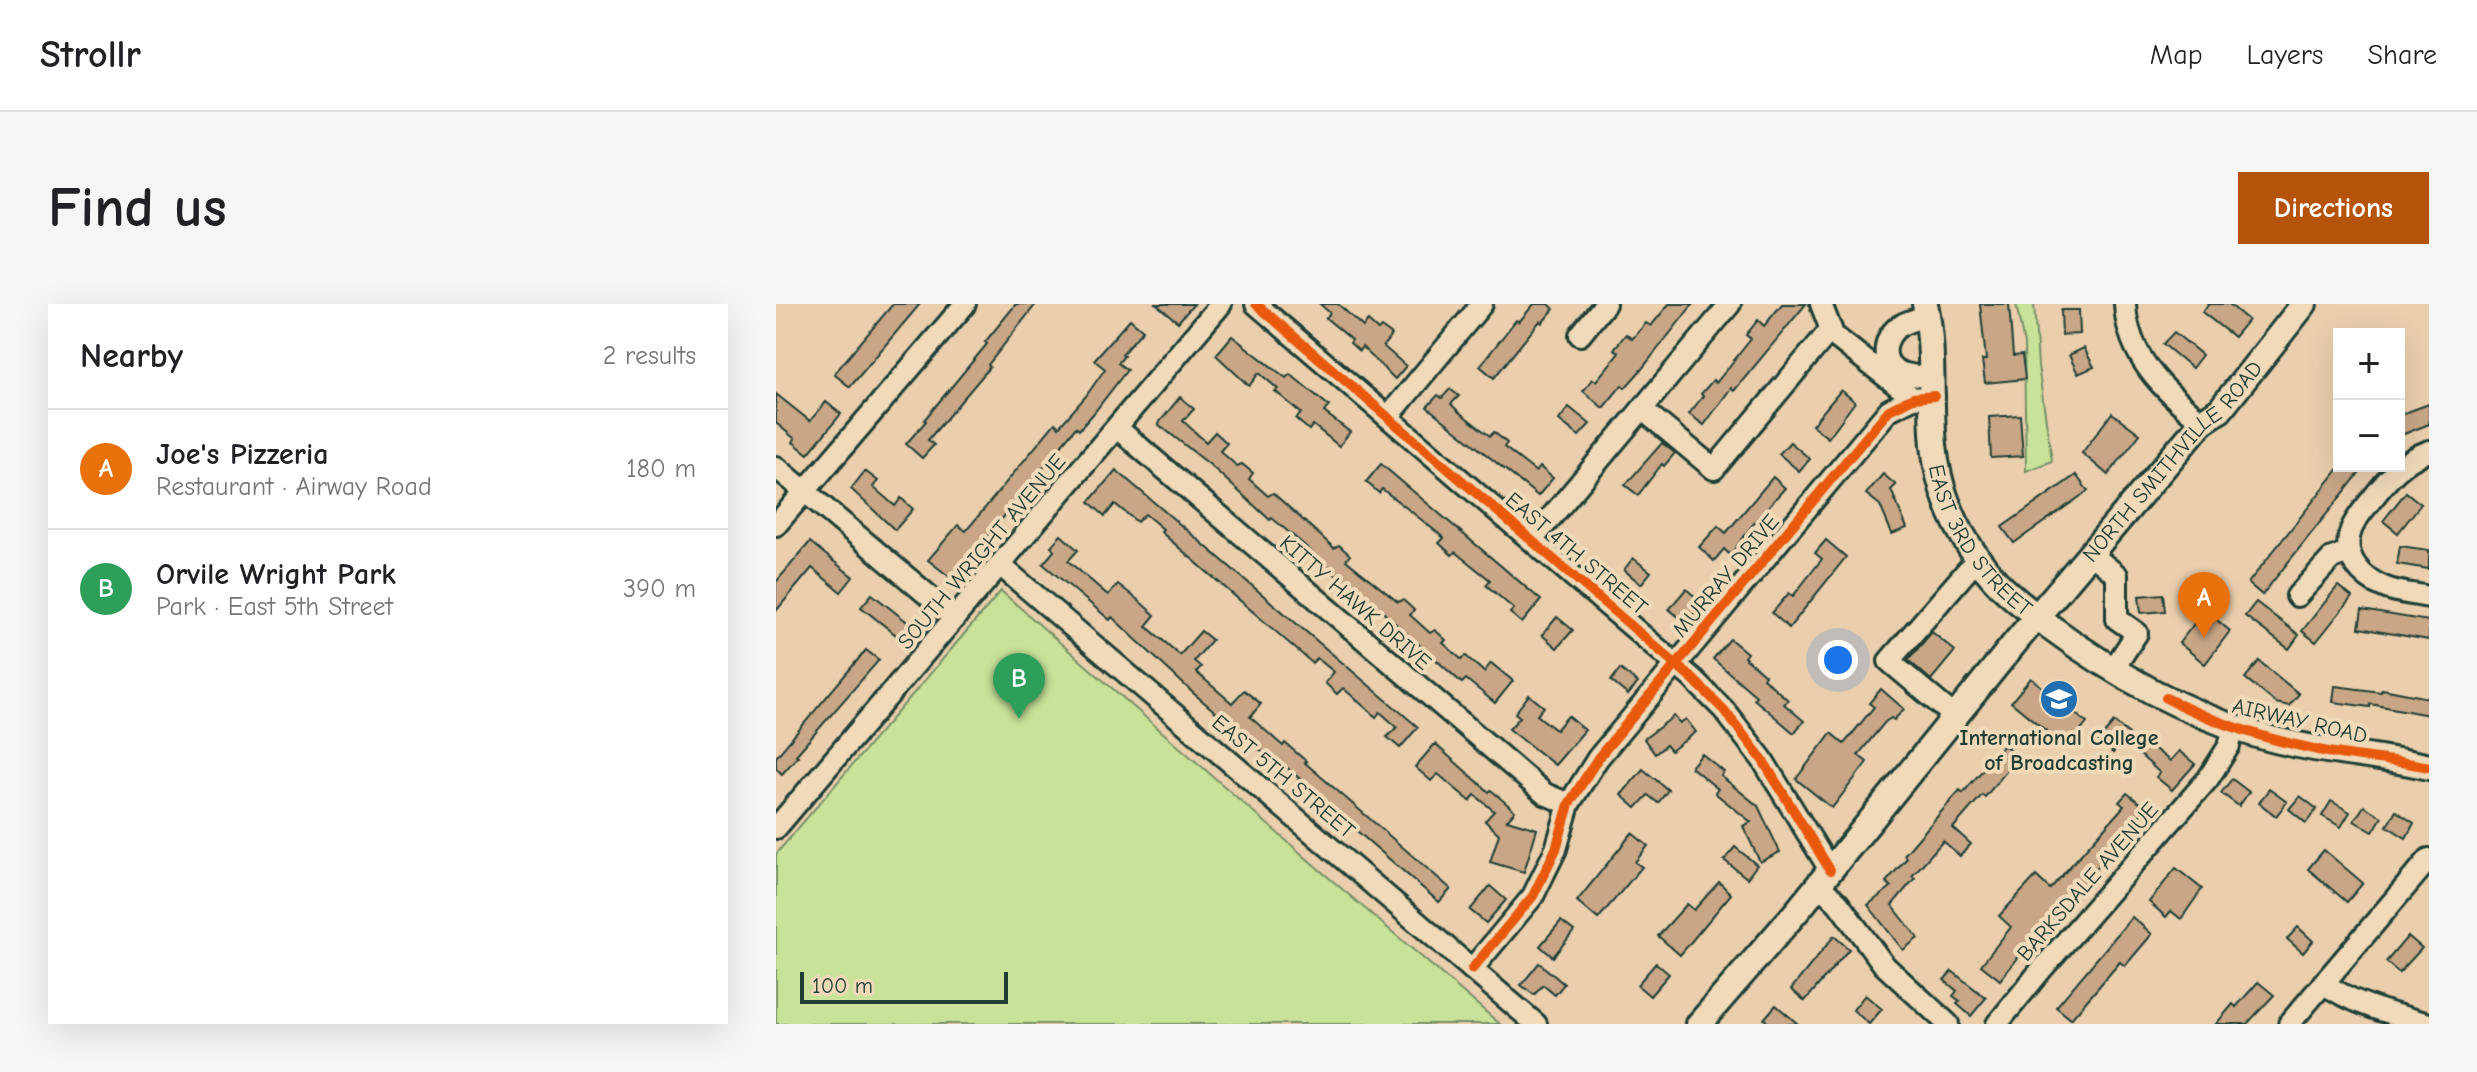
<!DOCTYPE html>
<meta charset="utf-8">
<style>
:root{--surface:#fff;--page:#f6f6f6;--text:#202124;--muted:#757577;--line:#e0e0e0;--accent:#b45309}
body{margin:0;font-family:"Comic Neue",sans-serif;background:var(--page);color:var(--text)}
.controls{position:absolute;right:24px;top:24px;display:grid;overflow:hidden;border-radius:0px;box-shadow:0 8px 32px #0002}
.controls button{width:72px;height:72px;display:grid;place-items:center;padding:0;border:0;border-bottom:2px solid var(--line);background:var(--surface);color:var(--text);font:40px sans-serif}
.scale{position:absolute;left:24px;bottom:20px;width:208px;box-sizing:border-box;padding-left:8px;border:4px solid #1f3d34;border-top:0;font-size:22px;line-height:28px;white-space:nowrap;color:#1f3d34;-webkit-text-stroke:6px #f0dab9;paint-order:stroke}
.you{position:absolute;left:1062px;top:356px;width:28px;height:28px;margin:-20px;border:6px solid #fff;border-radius:50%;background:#1a73e8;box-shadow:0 0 0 12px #1a73e833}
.badge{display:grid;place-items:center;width:52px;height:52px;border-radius:50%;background:var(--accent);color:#fff;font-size:26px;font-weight:700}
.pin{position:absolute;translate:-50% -66px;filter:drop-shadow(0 2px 4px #0008)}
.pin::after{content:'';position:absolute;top:42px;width:28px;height:24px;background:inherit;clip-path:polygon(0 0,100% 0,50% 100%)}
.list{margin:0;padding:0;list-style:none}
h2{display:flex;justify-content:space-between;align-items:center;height:104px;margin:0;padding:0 32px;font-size:34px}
h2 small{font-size:26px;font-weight:400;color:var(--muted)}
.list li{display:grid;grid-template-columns:52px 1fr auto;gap:24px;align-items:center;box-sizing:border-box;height:120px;padding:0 32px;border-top:2px solid var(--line)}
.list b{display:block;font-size:30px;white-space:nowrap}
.list p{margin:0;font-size:26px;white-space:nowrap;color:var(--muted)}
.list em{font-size:26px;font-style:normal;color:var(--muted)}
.map{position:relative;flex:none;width:1653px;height:720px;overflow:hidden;border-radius:0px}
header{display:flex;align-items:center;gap:48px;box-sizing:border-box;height:112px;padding:0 40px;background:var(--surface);border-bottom:2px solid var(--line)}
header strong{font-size:38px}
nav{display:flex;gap:44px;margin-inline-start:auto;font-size:28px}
.intro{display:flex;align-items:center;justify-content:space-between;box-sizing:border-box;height:192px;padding:0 48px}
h1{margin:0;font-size:56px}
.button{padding:20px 36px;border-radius:0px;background:var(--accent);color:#fff;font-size:28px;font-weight:700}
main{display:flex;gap:48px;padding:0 48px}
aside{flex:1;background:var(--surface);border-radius:0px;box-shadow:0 8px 32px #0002}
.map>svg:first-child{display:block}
.green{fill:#c8e299;stroke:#749066;stroke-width:2}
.building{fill:#c9a786;stroke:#1f3d34;stroke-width:2}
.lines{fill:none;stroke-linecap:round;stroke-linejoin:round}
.minor-casing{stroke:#1f3d34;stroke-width:26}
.major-casing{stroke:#1f3d34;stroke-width:30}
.minor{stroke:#f0dab9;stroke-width:20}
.major{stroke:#f0dab9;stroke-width:24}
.cycleway-casing{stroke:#f0dab9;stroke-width:15}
.cycleway{stroke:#e8590c;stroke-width:10}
.labels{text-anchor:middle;stroke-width:8;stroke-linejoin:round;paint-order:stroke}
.street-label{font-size:22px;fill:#1f3d34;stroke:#f0dab9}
.poi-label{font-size:22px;font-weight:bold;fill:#1f3d34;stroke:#f0dab9}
</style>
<header>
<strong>Strollr</strong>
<nav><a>Map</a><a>Layers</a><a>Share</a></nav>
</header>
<div class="intro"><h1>Find us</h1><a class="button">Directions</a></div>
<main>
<aside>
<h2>Nearby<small>2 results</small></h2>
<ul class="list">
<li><span class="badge" style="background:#e8710a">A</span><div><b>Joe's Pizzeria</b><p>Restaurant · Airway Road</p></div><em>180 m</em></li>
<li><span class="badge" style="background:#2e9e5b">B</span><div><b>Orvile Wright Park</b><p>Park · East 5th Street</p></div><em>390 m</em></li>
</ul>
</aside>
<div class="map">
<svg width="1653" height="720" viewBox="0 0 1653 720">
<rect width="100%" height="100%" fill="#ebcfad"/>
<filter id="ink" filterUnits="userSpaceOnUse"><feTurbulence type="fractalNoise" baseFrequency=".0125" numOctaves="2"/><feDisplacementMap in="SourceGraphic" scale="16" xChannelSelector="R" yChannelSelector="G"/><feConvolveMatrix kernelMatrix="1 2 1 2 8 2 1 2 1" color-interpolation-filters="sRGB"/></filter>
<g filter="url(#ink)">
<g class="green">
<polygon points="1240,0 1258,0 1262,62 1276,157 1250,167 1248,40"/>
<polygon points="225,287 545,567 724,720 0,720 0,550"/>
</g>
<g class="building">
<polygon points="117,0 144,0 74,83 58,70"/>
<polygon points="240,0 260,0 212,61 214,63 152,136 158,141 146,154 130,140 150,117 148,116 211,40 209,38"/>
<polygon points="380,0 418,0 402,18"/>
<polygon points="544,0 562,0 587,23 592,17 602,26 605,23 616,31 607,42 630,62 619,75 586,43 583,47 574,39 576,36 550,14 554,9"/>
<polygon points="758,0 773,0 778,5 766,19 764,17 718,74 704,62 740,16 743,18"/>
<polygon points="893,0 917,0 865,66 849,84 846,81 827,104 807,87 817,75 820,77 843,49 838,45 850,30 856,35 870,19 875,22"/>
<polygon points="1006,0 1030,0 958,87 955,84 928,121 913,110 927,92 925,90 937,76 940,79 975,35 970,31 982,16 988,22"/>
<polygon points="1204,0 1233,0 1237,52 1246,51 1249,75 1209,79 1206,56 1210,56"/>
<polygon points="1433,0 1453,0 1472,16 1458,33 1426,8"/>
<polygon points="1285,6 1303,6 1304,30 1286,31"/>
<polygon points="354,15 367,26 346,50 348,52 342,59 351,66 317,110 303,126 300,123 209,236 175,274 152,256 182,221 190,227 279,119 283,123 310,92 329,65 318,56"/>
<polygon points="1398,28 1426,51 1416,64 1387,40"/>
<polygon points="456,32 510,74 514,70 553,102 548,108 574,128 563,142 537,121 533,126 520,115 525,109 499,87 502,85 483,69 473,82 440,51"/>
<polygon points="1308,44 1318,63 1302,70 1293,51"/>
<polygon points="674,85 683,92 675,100 683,108 714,132 718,128 731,139 728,143 760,168 764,163 777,174 762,192 651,103 662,91 666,94"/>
<polygon points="1065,86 1079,98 1052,134 1036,121"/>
<polygon points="0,90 34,117 50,98 65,110 32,150 17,138 19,135 0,119"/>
<polygon points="404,93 418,105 407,117 430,138 439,128 451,139 444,147 461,162 466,160 477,169 473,175 492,192 497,189 558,244 563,241 574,251 570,256 622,298 627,296 638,306 634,311 654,329 659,326 670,336 667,339 685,355 690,352 708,368 715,359 737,377 719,399 690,375 686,379 591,294 588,297 528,241 496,214 494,216 433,160 382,120"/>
<polygon points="1653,100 1653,120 1623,132 1623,111"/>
<polygon points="793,103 814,120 803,132 783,116"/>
<polygon points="1336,109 1364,130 1332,171 1306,149"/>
<polygon points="1244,111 1247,152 1215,154 1213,113"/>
<polygon points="1014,138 1034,155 1023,167 1003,150"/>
<polygon points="886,139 899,149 888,162 886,160 862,191 849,181"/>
<polygon points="605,160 765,296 746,319 734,309 738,305 710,281 714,276 679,248 676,251 663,239 668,234 642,213 606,185 603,189 590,178"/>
<polygon points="1565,162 1589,162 1486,291 1472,279"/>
<polygon points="340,166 642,423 624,444 611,433 621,423 604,408 600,413 567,384 561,390 549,379 558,368 541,354 536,359 385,228 387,225 369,210 361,218 339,200 329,212 313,198"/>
<polygon points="89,167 102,177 97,183 119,202 125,194 137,205 119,226 75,185"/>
<polygon points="1107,170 1120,181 1115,186 1131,224 1116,230 1104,201 1090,190"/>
<polygon points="1300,171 1312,187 1238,239 1226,223"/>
<polygon points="997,173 1009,184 982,214 954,251 948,245 938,257 923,243 942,222 950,229"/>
<polygon points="1630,188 1645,200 1622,229 1607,217"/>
<polygon points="285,231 302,246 292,257 332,291 342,280 362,296 379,311 370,322 404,351 425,327 436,336 418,357 425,363 420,368 456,399 468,386 485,400 474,413 507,442 509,439 530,457 528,458 675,585 663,598 522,476 524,475 492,447 489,450 416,388 336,313 334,316 267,260 278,247 275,242"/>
<polygon points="1050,236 1070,253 1013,324 996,309 1013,289 1017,292 1046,255 1039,249"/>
<polygon points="34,238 77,273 65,288 36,264 0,307 0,278"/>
<polygon points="1624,242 1653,246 1653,265 1621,260"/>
<polygon points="857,254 875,268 865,280 848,266"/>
<polygon points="1562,282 1576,293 1540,338 1526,327"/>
<polygon points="910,285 927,299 910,319 893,305"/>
<polygon points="96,290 135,321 124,334 85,303"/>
<polygon points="1387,290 1389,307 1365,309 1363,292"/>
<polygon points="1480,298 1523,331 1513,345 1469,312"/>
<polygon points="1429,306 1454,327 1429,360 1403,339"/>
<polygon points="1586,306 1653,317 1653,336 1583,324"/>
<polygon points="781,313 797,326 781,344 766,331"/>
<polygon points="1156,328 1179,347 1155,376 1132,356"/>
<polygon points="954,335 971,349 968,353 989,371 987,374 1012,396 1008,400 1028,417 1018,429 978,395 980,392 937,355"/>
<polygon points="90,346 103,356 20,451 22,452 6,470 0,464 0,453"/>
<polygon points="1483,357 1523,390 1513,402 1500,399 1469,374"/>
<polygon points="844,365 862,379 852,391 835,377"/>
<polygon points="1255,374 1311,419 1291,444 1235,398"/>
<polygon points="1559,382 1605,388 1606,385 1653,394 1653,411 1594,400 1594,403 1557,398"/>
<polygon points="1105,385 1128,405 1118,416 1115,414 1109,418 1082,451 1091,458 1056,504 1020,475 1055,429 1068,440 1098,403 1093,399"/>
<polygon points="753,391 768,403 761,411 780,426 792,412 809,426 779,461 733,425 744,413 739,409"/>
<polygon points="898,412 904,419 910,415 920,428 895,447 890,441 879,450 868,435"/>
<polygon points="1338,418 1353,430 1337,449 1322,437"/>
<polygon points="1371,439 1394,457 1403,447 1419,460 1396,486 1380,473 1384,469 1362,449"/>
<polygon points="659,440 713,488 715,486 739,507 731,516 761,525 748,568 714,558 723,530 709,517 718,507 699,491 694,497 662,470 655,477 639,463"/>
<polygon points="1228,441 1242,453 1209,493 1206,491 1177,524 1195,540 1184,552 1167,537 1136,572 1139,574 1116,601 1142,634 1127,646 1092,601 1115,583 1110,578 1131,554 1128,551 1184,486 1187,489"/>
<polygon points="926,450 948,468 945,472 982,502 1004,548 984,558 967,522 975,518 939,489 942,485 915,463"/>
<polygon points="867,465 892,486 882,499 872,491 860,504 845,491"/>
<polygon points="1456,475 1473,488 1463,502 1445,489"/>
<polygon points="1493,485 1511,498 1500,512 1483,499"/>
<polygon points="1351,489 1370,504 1291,600 1254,639 1224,676 1205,661 1235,623 1223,612 1260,572 1274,585 1348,502 1343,498"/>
<polygon points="1524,492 1541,505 1530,519 1513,505"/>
<polygon points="1555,497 1574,508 1565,523 1546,512"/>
<polygon points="1588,502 1606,513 1597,528 1578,517"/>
<polygon points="1620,507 1638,519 1630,534 1611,522"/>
<polygon points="856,529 872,542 859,558 866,563 822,615 801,597"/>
<polygon points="959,543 981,561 971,574 948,556"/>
<polygon points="1548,546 1587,579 1571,598 1532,565"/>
<polygon points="1400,564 1426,585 1405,615 1395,607 1390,613 1373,598"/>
<polygon points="943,578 955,590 904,651 882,632 911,600 918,606"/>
<polygon points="714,582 730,596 710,619 694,606"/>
<polygon points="1356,613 1376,630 1349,662 1344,658 1295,715 1280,703"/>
<polygon points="785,617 798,627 777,653 764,642"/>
<polygon points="1522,623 1537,637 1527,649 1511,635"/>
<polygon points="1058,632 1073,645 1029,697 1015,685"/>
<polygon points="1632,632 1646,644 1623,669 1610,658"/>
<polygon points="763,659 788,680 779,691 767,681 758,691 745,681"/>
<polygon points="880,659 893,670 874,692 861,681"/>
<polygon points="1176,667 1210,694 1195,712 1181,700 1184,697 1177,692 1181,687 1168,676"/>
<polygon points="1482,678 1498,691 1471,720 1440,720 1457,700 1460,703"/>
<polygon points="1089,691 1106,705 1093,720 1077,706"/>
<polygon points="1000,701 1022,720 994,720 988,715"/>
</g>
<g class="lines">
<defs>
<g id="minor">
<polyline points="480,0 917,375 948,406 986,455 1054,566"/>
<polyline points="1045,0 1057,31 1137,94"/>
<path d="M 1349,0 C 1351,52 1388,87 1426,118"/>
<path d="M 1152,12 C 1141,15 1130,17 1122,23 C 1108,34 1104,56 1120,66 C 1131,73 1145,72 1157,73"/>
<polyline points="804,31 829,0"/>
<polyline points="866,105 938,165 1055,25"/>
<polyline points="612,113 706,0"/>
<polyline points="341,124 769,490 793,500"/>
<path d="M 1653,147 C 1627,157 1613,173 1596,195 C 1589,204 1579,215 1575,226 C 1565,252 1586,275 1610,284 C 1623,289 1639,290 1653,293"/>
<polyline points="0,163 179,314"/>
<polyline points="0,221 189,0"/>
<polyline points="756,236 954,0"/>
<polyline points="1315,250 1341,271 1341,315 1361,329 1338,364"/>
<polyline points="224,261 760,720"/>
<polyline points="1521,292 1556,254 1573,248"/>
<polyline points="1179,413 1113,357 1202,254"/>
<polyline points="0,524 445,0"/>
<polyline points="1043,581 1062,599 1108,661 1172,720"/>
<polyline points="696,665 757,592 780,545 793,500 822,454 1113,106 1137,94 1158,92"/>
<path d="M 1547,679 C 1578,701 1617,710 1653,720"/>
<polyline points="1221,720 1265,666 1432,475 1453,442 1458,423"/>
<polyline points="1513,720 1653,555"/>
</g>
<g id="major">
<path id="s1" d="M 1149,0 C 1163,64 1146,135 1171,198 C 1181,225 1198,252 1218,275 C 1234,293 1254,307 1273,322 C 1335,368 1406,408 1481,431 C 1537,448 1596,450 1653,463"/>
<path id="s2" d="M 923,720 L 1022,606 L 1242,335 L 1426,118 L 1444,106 L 1528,0"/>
</g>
</defs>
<use href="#minor" class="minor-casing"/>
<use href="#major" class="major-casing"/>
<use href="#minor" class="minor"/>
<use href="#major" class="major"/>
<defs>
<g id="cycleway">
<polyline points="480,0 917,375 948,406 986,455 1054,566"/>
<path d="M 1390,394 C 1438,419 1490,435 1542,446 C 1579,454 1617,455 1653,463"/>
<polyline points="696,665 757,592 780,545 793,500 822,454 1113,106 1137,94 1158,92"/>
</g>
</defs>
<use href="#cycleway" class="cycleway-casing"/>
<use href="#cycleway" class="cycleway"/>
</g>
</g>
<defs>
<symbol id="school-disc" viewBox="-11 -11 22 22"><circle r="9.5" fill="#1f6fb2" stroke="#f0dab9"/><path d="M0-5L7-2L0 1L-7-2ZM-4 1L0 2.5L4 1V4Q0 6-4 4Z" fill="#fff"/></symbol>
</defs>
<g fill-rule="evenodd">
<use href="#school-disc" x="1261" y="373" width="44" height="44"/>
</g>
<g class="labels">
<g class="street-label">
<text dy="8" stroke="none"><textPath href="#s2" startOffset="736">NORTH SMITHVILLE ROAD</textPath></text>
<text dy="8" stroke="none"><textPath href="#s1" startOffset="250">EAST 3RD STREET</textPath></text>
<text transform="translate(205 247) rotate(-50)" y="8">SOUTH WRIGHT AVENUE</text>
<text transform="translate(801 249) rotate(40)" y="8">EAST 4TH STREET</text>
<text transform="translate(949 271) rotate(-50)" y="8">MURRAY DRIVE</text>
<text transform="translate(580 298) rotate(41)" y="8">KITTY HAWK DRIVE</text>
<text transform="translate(1524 416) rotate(13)" y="8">AIRWAY ROAD</text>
<text transform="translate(508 472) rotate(40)" y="8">EAST 5TH STREET</text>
<text transform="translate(1311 577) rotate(-49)" y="8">BARKSDALE AVENUE</text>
</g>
<g class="poi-label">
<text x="1283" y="441">International College<tspan x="1283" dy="25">of Broadcasting</tspan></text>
</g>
</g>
</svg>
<div class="controls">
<button>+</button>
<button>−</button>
</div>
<div class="scale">100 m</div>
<div class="you"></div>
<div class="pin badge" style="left:1428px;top:334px;background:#e8710a">A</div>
<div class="pin badge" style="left:243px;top:415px;background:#2e9e5b">B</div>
</div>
</main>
